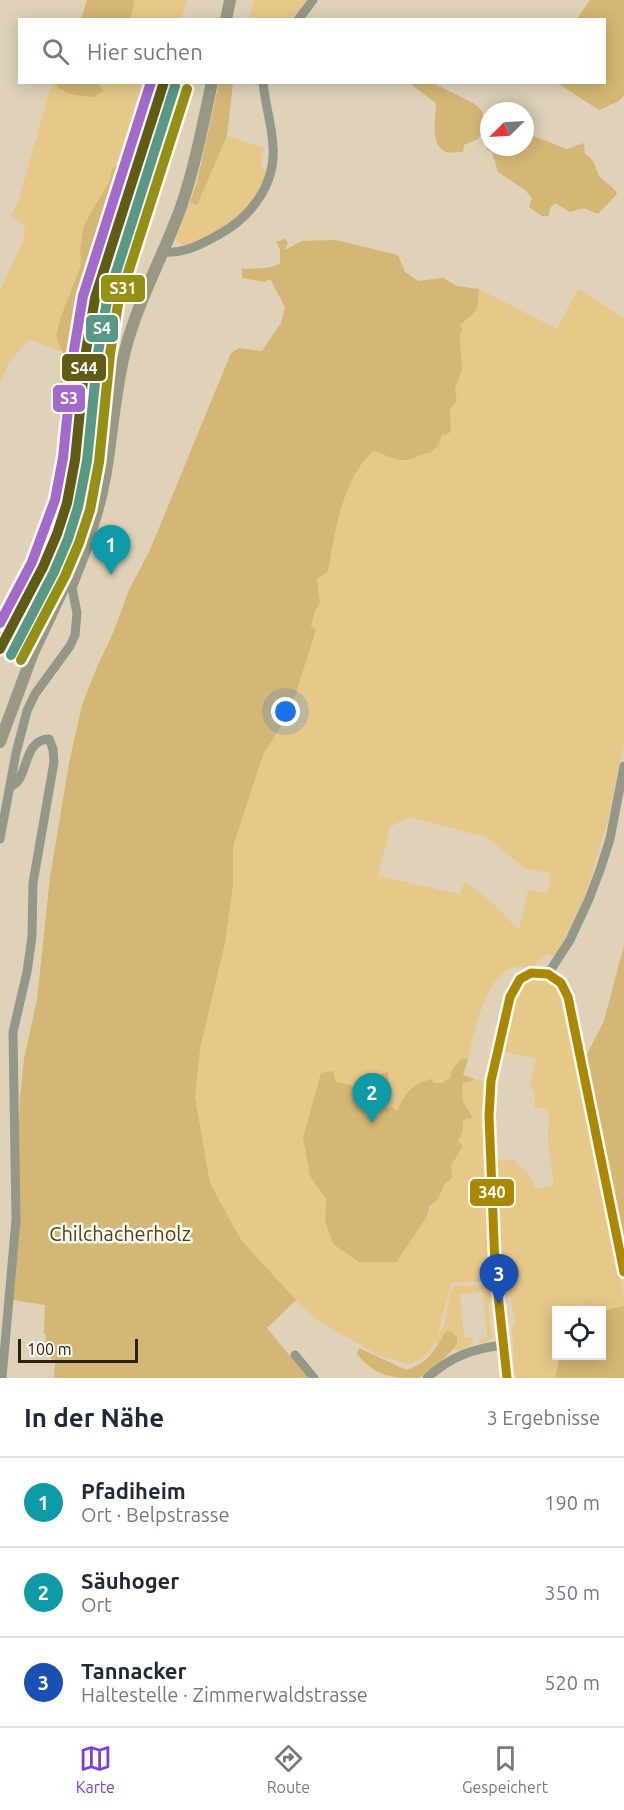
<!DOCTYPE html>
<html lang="de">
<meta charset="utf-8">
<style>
:root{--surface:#fff;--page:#f6f6f7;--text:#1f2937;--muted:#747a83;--line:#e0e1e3;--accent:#7c3aed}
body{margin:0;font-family:Ubuntu,sans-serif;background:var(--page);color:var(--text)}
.controls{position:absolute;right:18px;bottom:18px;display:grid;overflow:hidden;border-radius:0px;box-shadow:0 3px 15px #0003}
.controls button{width:54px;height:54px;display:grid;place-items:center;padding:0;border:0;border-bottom:2px solid var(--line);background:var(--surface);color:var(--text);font:30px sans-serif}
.compass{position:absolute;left:480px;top:102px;width:54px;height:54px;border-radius:50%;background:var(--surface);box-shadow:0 3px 15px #0003;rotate:246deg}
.scale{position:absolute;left:18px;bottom:15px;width:120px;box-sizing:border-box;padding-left:6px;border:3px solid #2a2110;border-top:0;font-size:16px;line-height:21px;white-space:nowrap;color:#2a2110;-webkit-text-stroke:4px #fffaf1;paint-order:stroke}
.you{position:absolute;left:286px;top:712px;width:21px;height:21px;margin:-15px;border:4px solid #fff;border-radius:50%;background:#1a73e8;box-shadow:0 0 0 9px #1a73e833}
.badge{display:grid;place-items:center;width:39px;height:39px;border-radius:50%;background:var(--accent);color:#fff;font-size:20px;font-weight:700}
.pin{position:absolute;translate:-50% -50px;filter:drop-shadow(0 2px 3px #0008)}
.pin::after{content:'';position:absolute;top:32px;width:21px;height:18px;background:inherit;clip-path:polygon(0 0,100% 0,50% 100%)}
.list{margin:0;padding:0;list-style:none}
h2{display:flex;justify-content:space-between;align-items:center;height:78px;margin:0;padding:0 24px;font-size:26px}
h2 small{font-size:20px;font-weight:400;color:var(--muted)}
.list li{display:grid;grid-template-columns:39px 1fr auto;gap:18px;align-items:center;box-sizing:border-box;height:90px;padding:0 24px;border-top:2px solid var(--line)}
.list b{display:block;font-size:22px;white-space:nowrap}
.list p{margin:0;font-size:20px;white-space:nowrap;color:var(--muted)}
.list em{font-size:20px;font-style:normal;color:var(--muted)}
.icon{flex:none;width:33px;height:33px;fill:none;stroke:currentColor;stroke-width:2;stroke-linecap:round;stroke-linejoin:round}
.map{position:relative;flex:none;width:624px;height:1378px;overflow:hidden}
.search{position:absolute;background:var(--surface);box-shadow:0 3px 15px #0003;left:18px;right:18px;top:18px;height:66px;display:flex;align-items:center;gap:15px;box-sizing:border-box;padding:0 21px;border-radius:0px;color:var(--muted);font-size:22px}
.sheet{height:348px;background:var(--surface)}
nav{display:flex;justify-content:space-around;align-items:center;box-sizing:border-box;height:84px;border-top:2px solid var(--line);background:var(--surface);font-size:16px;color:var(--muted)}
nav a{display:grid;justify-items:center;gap:3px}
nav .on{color:var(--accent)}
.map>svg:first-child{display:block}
.green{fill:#e6c889;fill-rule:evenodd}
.forest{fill:#d4b675}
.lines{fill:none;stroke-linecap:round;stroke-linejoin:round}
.minor{stroke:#949889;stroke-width:9}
.major{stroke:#989886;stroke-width:12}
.bus-1-casing{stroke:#fffaf1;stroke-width:14}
.bus-1{stroke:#aa8806;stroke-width:9}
.rail-1-casing{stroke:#fffaf1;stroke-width:15}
.rail-2-casing{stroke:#fffaf1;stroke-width:15}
.rail-3-casing{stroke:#fffaf1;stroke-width:15}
.rail-4-casing{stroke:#fffaf1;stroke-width:15}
.rail-1{stroke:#605b15;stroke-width:10}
.rail-2{stroke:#579986;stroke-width:10}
.rail-3{stroke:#a369cb;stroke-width:10}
.rail-4{stroke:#968f15;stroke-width:10}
.labels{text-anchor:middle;stroke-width:5;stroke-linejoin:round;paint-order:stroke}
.park-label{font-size:20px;fill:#4f3d14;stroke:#fffaf1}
.line-badge{stroke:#fffaf1;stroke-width:2}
.badge-label{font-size:16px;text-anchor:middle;font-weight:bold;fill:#fff}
</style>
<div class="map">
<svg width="624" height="1378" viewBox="0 0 624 1378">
<rect width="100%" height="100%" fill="#dfd2b9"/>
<g class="green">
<polygon points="87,0 187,0 181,19 81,20"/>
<polygon points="254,0 311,0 296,19 249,20"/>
<polygon points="52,83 160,83 143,136 136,137 129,154 112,169 111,180 80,249 81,261 80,268 60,319 56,335 63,352 29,339 9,362 0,383 0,291 23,241 25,225 11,216 19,199"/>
<path d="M 227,136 L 264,148 L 260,168 L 268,170 C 252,211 228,235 185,246 L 175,239 L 190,202 L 197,204 Z"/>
<path d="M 479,289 L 557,329 L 578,289 L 624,318 L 624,740 L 609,817 L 588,886 L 576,917 L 557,953 L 552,956 L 547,954 L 535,965 C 526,968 516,965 508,970 C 484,982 474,1034 468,1059 L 461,1059 L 453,1068 L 450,1078 L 442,1083 L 434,1083 L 397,1112 L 385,1108 L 384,1096 L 373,1075 L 361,1087 L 336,1082 L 310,1114 L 303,1138 L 310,1176 L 326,1199 L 325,1221 L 426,1218 C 429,1209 433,1205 439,1197 C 444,1190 445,1183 452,1176 L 451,1166 L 463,1146 L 458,1142 L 463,1130 L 463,1120 L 473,1114 L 463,1102 L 462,1084 L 475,1079 L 486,1081 L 485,1102 L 487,1159 L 513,1160 L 530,1176 L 536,1189 L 554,1185 L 548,1143 L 549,1109 L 535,1108 L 534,1091 L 530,1086 L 536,1059 L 501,1051 C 506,1030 512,968 545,978 C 558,982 562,995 566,1007 L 624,1295 L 624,1306 L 602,1311 L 575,1304 L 571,1310 L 556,1310 L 556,1356 L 560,1356 L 555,1378 L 515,1378 L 512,1330 L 515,1321 L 510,1295 L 506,1296 L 501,1281 L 451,1283 L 437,1338 L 445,1322 L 451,1289 L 456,1286 L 489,1285 L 493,1287 L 490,1303 L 488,1304 L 492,1339 L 486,1341 L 486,1344 L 482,1343 L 479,1339 L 487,1337 L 483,1292 L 460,1294 L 464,1337 L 473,1338 L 472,1344 L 461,1351 L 436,1343 L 423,1358 L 409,1364 L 380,1356 L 317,1320 L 296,1300 L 241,1240 L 210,1183 L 195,1097 L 200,1049 L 225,943 L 233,886 L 233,847 L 263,755 L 290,712 L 316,630 L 311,626 L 315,611 L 320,602 L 317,579 L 328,572 C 334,536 343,474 374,451 L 403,461 L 410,459 L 438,446 L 441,435 L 451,430 L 450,409 L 457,401 L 455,388 L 462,370 L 460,334 L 462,330 L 459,326 L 477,310 ZM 409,817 L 486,837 L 526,869 L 551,873 L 548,893 L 528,890 L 519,930 L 495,905 L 465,881 L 460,894 L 378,876 L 390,827 Z"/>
</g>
<g class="forest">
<polygon points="87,0 133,0 134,4 130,19 81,19"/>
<polygon points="590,0 624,0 624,95 619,101 599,110 559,84 559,82 604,82 604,20 577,19"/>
<path d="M 55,83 L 99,83 L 103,91 L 94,97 C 81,95 63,96 55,83 Z"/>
<polygon points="219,83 233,83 227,136 197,205 190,202 197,182"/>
<path d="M 409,83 L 433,83 L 475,104 L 482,111 L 486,129 L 478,139 L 464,145 L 463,152 C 457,152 449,154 444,151 C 430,143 436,116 436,103 Z"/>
<path d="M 531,135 L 567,149 L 584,143 L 585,154 C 598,161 594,171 602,179 C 608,185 613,186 617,194 L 598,214 L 584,208 L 570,212 L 555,203 L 550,208 L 549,216 L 542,216 L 529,207 L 532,198 L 525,190 L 498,172 L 492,152 L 486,149 L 489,141 L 489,147 L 525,147 L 525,140 Z"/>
<path d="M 143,136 C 122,201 96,266 84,333 C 73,397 77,461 57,523 L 55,522 L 53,494 L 54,467 L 57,456 L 63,353 L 56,336 L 60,319 L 80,268 L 81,261 L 80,250 L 84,225 L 110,180 L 112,169 L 129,154 L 136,137 Z"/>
<path d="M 284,238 L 288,242 L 285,250 L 302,241 L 336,240 L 398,255 L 405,272 L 418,281 L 443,278 L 457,286 L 479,289 L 477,310 L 459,326 L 463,330 L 460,334 L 462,370 L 455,388 L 457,401 L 450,409 L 451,430 L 448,434 L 442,435 L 438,446 L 430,453 C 421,453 416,458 407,460 C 398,462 383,454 374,451 C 343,475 334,536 328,572 L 317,579 L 320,602 L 315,611 L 311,626 L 316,630 L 290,712 L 263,755 L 233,847 L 233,886 L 225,943 L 200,1049 L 195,1097 L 210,1183 L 241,1240 L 296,1300 L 267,1328 L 308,1378 L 54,1378 L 55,1363 L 45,1351 L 46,1335 L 44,1334 L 45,1305 L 13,1300 L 20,1098 L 24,1059 L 37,1000 L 50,877 L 69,763 L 82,705 L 97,667 L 113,633 L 129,590 L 150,550 L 231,353 L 239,348 L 262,351 L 281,323 L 285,307 L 270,279 L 265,282 L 242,278 L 242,269 L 267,268 L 280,264 L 280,250 L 276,241 L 280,241 Z"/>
<polygon points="624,945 624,1253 585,1058 604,1021"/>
<path d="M 461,1059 L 468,1059 L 463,1075 L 475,1079 L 462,1084 L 463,1102 L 473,1117 L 463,1120 L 463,1130 L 458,1142 L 463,1146 L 451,1166 L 452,1176 L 449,1182 L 446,1182 L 438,1199 L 430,1206 L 426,1218 L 396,1262 L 359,1262 L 333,1244 L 325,1221 L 326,1199 L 310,1176 L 303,1138 L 321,1073 L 333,1071 L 336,1082 L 361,1087 L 373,1075 L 388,1072 L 389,1092 L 384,1096 L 385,1108 L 392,1107 L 397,1111 C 406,1092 410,1086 431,1079 L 434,1083 L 442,1083 L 450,1078 L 453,1068 Z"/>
<polygon points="624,1306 624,1378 555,1378 560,1356 602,1356 602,1311"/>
<path d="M 451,1331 L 457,1338 L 457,1344 C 451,1353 429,1373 418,1378 C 415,1378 409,1378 404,1378 C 385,1378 368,1369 357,1354 L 359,1348 L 406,1370 C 429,1363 434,1350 446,1332 Z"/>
</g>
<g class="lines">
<g class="minor">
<polyline points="298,20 313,0"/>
<path d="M 162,252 C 184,254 200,245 218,235 C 250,218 276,185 273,146 C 272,125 265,104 263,82"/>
<polyline points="0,839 16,753 27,711 35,694 70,646 75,635 77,613 72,588 90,542"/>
<polyline points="548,974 570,940 589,899 600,870 610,839 624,766"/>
<polyline points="295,1355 314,1378"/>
<path d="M 2,1378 L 16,1220 L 13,1032 L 27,972 L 32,936 L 33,883 L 54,762 L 53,749 L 49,739 C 26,740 28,767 18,781 C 16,784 12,785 10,788"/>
<path d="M 427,1378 C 450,1357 473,1348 505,1345"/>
<polyline points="507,1378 495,1266 489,1116 491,1081 510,997 520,979 531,973 548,974 561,983 568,997 624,1272"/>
</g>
<g class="major">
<polyline points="226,20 230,0"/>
<path d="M 0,742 L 33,653 L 92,527 C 113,469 110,407 126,347 C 139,299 164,254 181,207 C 195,166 203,124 212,82"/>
</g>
<defs>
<polyline id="bus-1" points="507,1378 495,1266 489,1116 491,1081 510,997 520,979 531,973 548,974 561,983 568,997 624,1272"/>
</defs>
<use href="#bus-1" class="bus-1-casing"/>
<use href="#bus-1" class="bus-1"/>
<defs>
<polyline id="rail-1" points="0,649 43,567 57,534 67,503 75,460 86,351 95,298 164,82"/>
<polyline id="rail-2" points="11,655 54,572 68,539 78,507 87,461 98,353 107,301 175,86"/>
<polyline id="rail-3" points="0,623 32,562 55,500 63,458 74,350 83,296 151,82"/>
<polyline id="rail-4" points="21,660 65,576 79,543 90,510 99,462 110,354 118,304 187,89"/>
</defs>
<use href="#rail-1" class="rail-1-casing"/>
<use href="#rail-2" class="rail-2-casing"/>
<use href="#rail-3" class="rail-3-casing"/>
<use href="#rail-4" class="rail-4-casing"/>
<use href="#rail-1" class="rail-1"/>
<use href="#rail-2" class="rail-2"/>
<use href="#rail-3" class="rail-3"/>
<use href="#rail-4" class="rail-4"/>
</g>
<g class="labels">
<g class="park-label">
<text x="120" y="1241">Chilchacherholz</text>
</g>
</g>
<g class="line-badge">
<rect x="100" y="274" width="46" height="29" rx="6" fill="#968f15"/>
<rect x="85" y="314" width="34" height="29" rx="6" fill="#579986"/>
<rect x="61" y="353" width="46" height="29" rx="6" fill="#605b15"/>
<rect x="52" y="384" width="34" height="29" rx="6" fill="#a369cb"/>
<rect x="469" y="1178" width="46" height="29" rx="6" fill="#aa8806"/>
</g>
<g class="badge-label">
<text x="123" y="294">S31</text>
<text x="102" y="334">S4</text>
<text x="84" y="374">S44</text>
<text x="69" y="404">S3</text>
<text x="492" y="1198">340</text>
</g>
</svg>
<div class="controls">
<button><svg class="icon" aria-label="locate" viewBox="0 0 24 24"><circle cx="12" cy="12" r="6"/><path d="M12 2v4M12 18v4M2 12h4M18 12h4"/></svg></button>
</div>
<svg class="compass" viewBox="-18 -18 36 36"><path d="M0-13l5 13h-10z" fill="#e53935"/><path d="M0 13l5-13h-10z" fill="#747a83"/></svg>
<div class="scale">100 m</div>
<div class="you"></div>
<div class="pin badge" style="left:111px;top:575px;background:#0f9aa8">1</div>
<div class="pin badge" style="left:372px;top:1123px;background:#0f9aa8">2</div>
<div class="pin badge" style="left:499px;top:1304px;background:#1a4fb4">3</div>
<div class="search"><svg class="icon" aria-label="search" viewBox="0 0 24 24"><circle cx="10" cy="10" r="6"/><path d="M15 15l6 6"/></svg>Hier suchen</div>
</div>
<section class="sheet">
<h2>In der Nähe<small>3 Ergebnisse</small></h2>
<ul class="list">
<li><span class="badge" style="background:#0f9aa8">1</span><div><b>Pfadiheim</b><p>Ort · Belpstrasse</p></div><em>190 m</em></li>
<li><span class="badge" style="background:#0f9aa8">2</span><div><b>Säuhoger</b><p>Ort</p></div><em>350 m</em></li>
<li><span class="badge" style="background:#1a4fb4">3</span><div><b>Tannacker</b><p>Haltestelle · Zimmerwaldstrasse</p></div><em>520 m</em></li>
</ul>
</section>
<nav>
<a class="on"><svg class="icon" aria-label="map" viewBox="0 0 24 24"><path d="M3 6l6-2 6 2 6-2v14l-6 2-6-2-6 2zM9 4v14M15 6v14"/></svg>Karte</a>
<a><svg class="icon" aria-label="directions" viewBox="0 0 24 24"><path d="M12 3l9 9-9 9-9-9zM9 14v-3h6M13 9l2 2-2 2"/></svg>Route</a>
<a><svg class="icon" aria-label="saved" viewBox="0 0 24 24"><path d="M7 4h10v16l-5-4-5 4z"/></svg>Gespeichert</a>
</nav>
